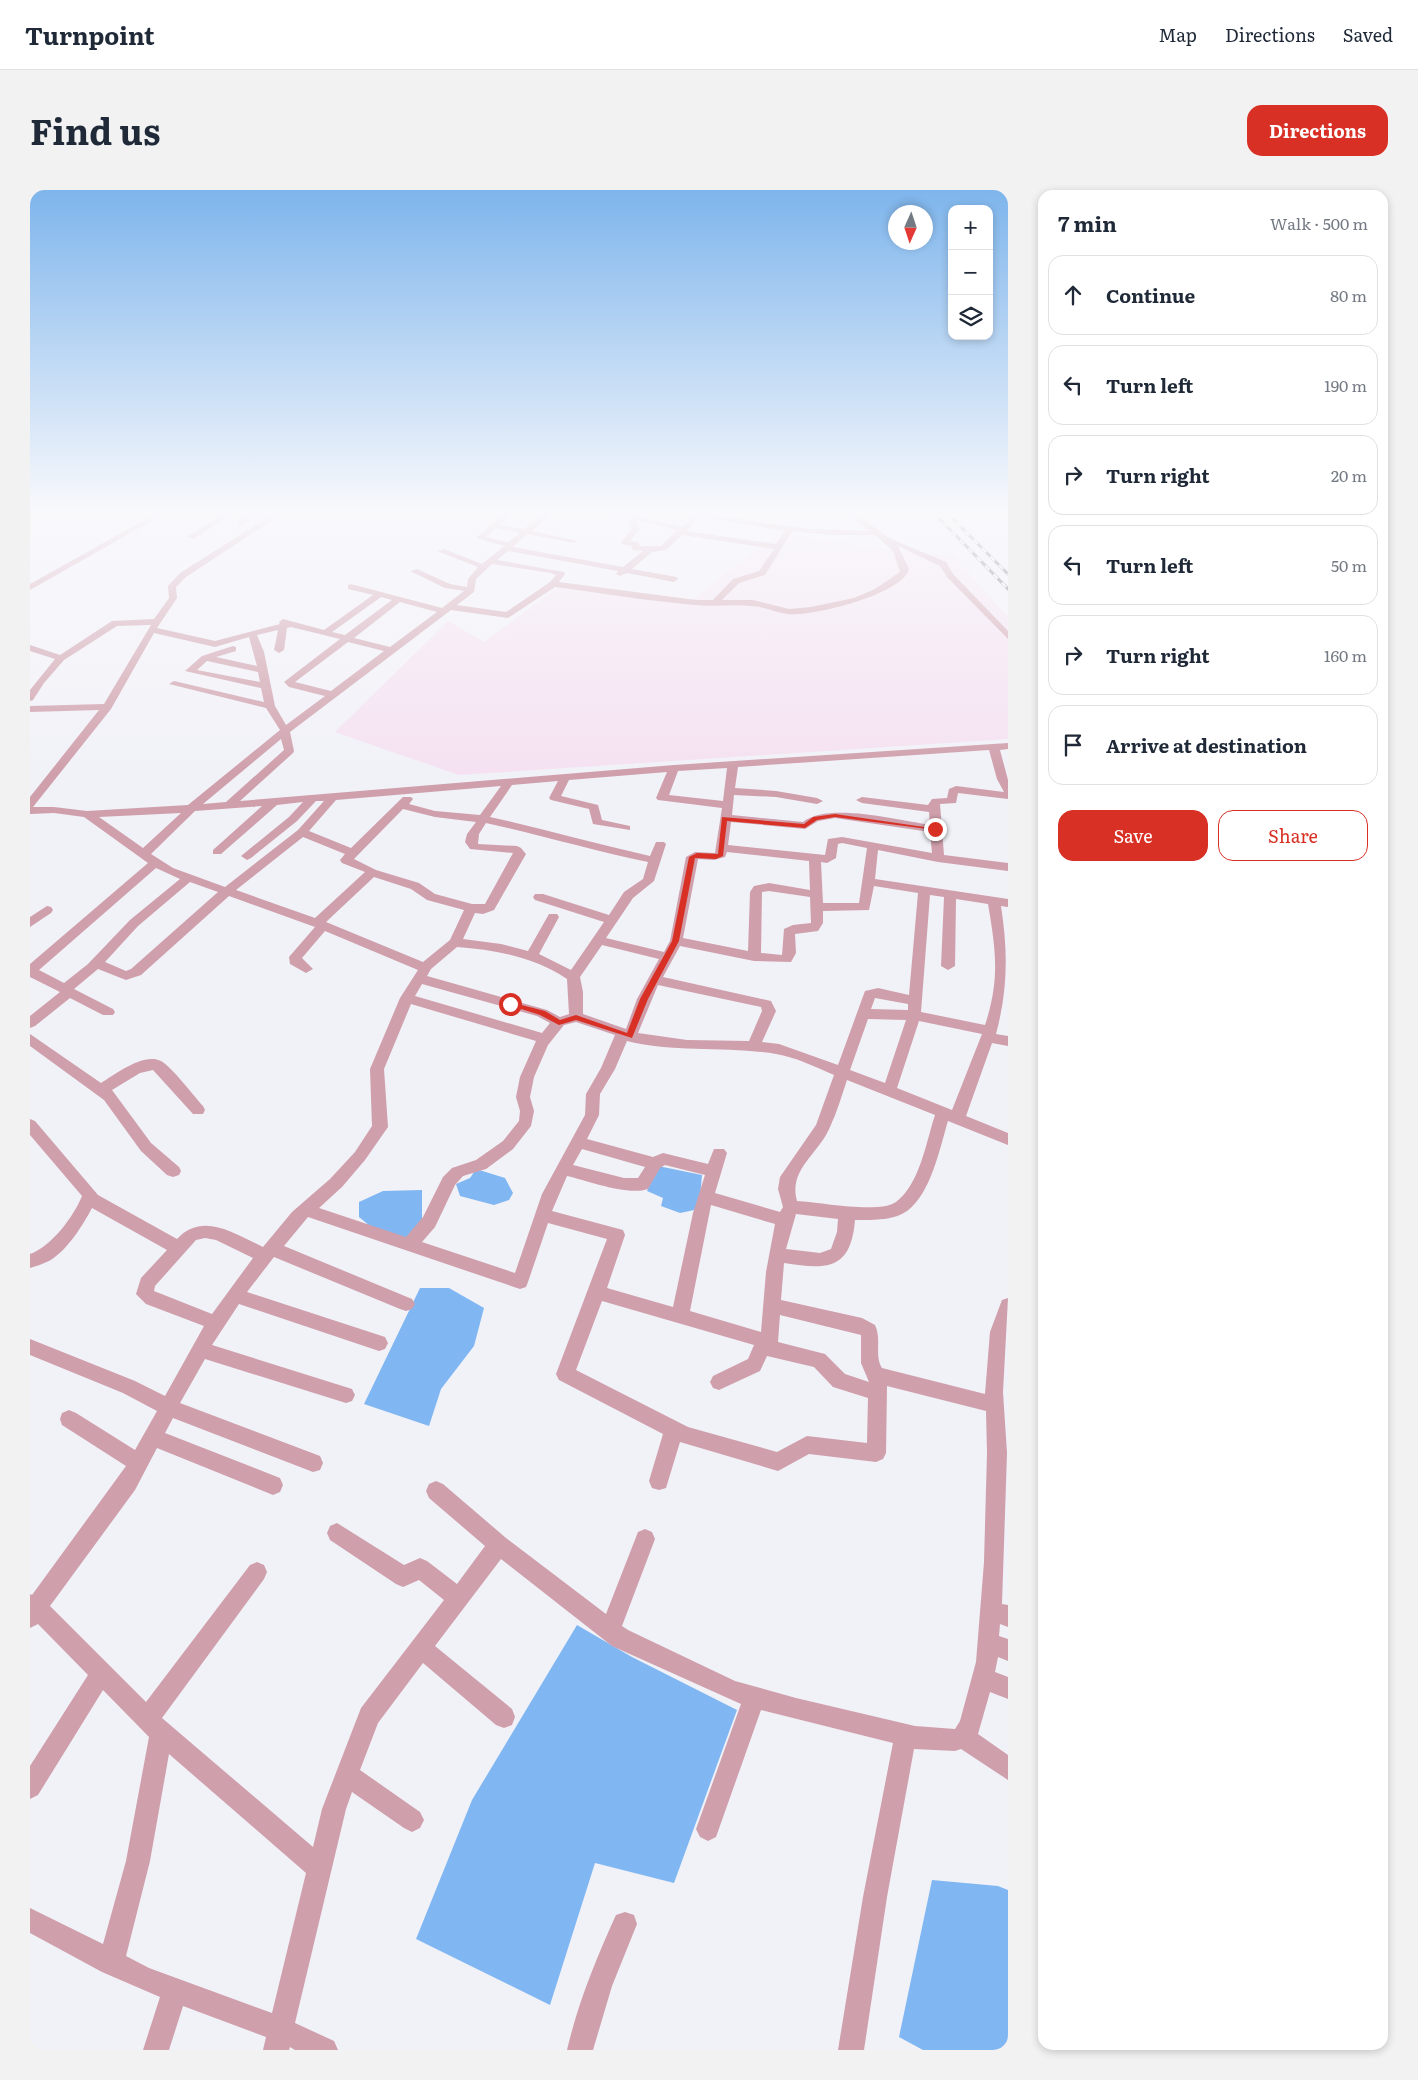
<!DOCTYPE html>
<meta charset="utf-8">
<style>
:root{--surface:#fff;--page:#f2f2f3;--text:#1f2937;--muted:#747a83;--line:#e0e1e3;--accent:#d93025}
body{margin:0;font-family:Literata,serif;background:var(--page);color:var(--text)}
.controls{position:absolute;right:15px;top:15px;display:grid;overflow:hidden;border-radius:10px;box-shadow:0 2px 8px #0003}
.controls button{width:45px;height:45px;display:grid;place-items:center;padding:0;border:0;border-bottom:1px solid var(--line);background:var(--surface);color:var(--text);font:25px sans-serif}
.compass{position:absolute;left:858px;top:15px;width:45px;height:45px;border-radius:50%;background:var(--surface);box-shadow:0 2px 8px #0003;rotate:183deg}
.stop{position:absolute;width:15px;height:15px;margin:-11px;border:4px solid #d93025;border-radius:50%;background:#fff}
.stop.end{background:#d93025;border-color:#fff;box-shadow:0 1px 5px #0008}
.list{margin:0;padding:0;list-style:none}
h2{display:flex;justify-content:space-between;align-items:center;height:65px;margin:0;padding:0 20px;font-size:21px}
h2 small{font-size:16px;font-weight:400;color:var(--muted)}
.list li{display:grid;grid-template-columns:32px 1fr auto;gap:15px;align-items:center;box-sizing:border-box;height:80px;margin:0 10px 10px;padding:0 10px;border:1px solid var(--line);border-radius:15px}
.list b{display:block;font-size:19px;white-space:nowrap}
.list em{font-size:16px;font-style:normal;color:var(--muted)}
.actions{display:flex;gap:10px;padding:15px 20px}
.actions a{flex:1;padding:11px 0;border:1px solid var(--accent);border-radius:15px;text-align:center;font-size:18px;color:var(--accent)}
.actions .main{background:var(--accent);color:#fff}
.icon{flex:none;width:28px;height:28px;fill:none;stroke:currentColor;stroke-width:2;stroke-linecap:round;stroke-linejoin:round}
.map{position:relative;flex:none;width:978px;height:1860px;overflow:hidden;border-radius:15px}
header{display:flex;align-items:center;gap:30px;box-sizing:border-box;height:70px;padding:0 25px;background:var(--surface);border-bottom:1px solid var(--line)}
header strong{font-size:24px}
nav{display:flex;gap:28px;margin-inline-start:auto;font-size:18px}
.intro{display:flex;align-items:center;justify-content:space-between;box-sizing:border-box;height:120px;padding:0 30px}
h1{margin:0;font-size:35px}
.button{padding:12px 22px;border-radius:15px;background:var(--accent);color:#fff;font-size:18px;font-weight:700}
main{display:flex;gap:30px;padding:0 30px}
aside{flex:1;background:var(--surface);border-radius:15px;box-shadow:0 2px 8px #0003}
.map>svg:first-child{display:block}
.industrial{fill:#f5e1f1}
.water{fill:#80b7f3}
.lines{fill:none;stroke-linecap:round;stroke-linejoin:round}
.minor{fill:#cf9fab;fill-rule:evenodd}
.rail-casing{stroke:#626265;stroke-width:3}
.rail{stroke:#fff;stroke-width:2;stroke-dasharray:6;stroke-linecap:butt}
.route{fill:#d93025}
</style>
<header>
<strong>Turnpoint</strong>
<nav><a>Map</a><a>Directions</a><a>Saved</a></nav>
</header>
<div class="intro"><h1>Find us</h1><a class="button">Directions</a></div>
<main>
<div class="map">
<svg width="978" height="1860" viewBox="0 0 978 1860">
<rect width="100%" height="100%" fill="#f1f1f8"/>
<polygon class="industrial" points="747,342 862,360 923,365 978,427 978,549 429,585 305,542 418,431 454,452 528,397 658,413"/>
<g class="water">
<polygon points="628,976 672,985 669,1019 650,1023 631,1016 633,1008 617,1001"/>
<polygon points="446,979 475,988 483,1003 479,1010 464,1015 430,1006 426,994 440,988"/>
<polygon points="392,1000 392,1038 371,1050 346,1041 329,1027 329,1012 353,1001"/>
<polygon points="390,1098 419,1098 454,1118 444,1156 411,1199 399,1236 334,1214"/>
<polygon points="547,1435 602,1467 707,1520 644,1693 565,1673 520,1815 386,1749 442,1610"/>
<polygon points="902,1690 968,1696 978,1700 978,1860 893,1860 869,1847"/>
</g>
<g class="lines">
<g class="minor">
<polygon points="125,324 134,324 0,400 0,394"/>
<polygon points="193,324 202,324 164,349 157,347"/>
<polygon points="220,324 229,324 214,335 208,335 208,331"/>
<path d="M 243,324 L 252,324 L 156,387 L 146,397 L 147,408 L 127,438 L 185,451 L 250,434 L 249,432 L 253,429 L 294,440 L 343,405 L 318,399 L 318,395 L 321,394 L 412,418 L 434,401 L 415,398 L 380,381 L 387,379 L 420,394 L 437,397 L 438,389 L 448,377 L 407,361 L 414,359 L 452,374 L 474,356 L 446,348 L 474,324 L 482,324 L 470,335 L 494,339 L 513,324 L 521,324 L 502,341 L 548,351 L 544,353 L 497,344 L 483,357 L 593,377 L 613,361 L 603,360 L 601,356 L 592,354 L 591,352 L 602,339 L 598,332 L 600,329 L 582,324 L 603,325 L 652,337 L 664,326 L 662,324 L 677,324 L 779,339 L 839,341 L 818,324 L 826,324 L 859,348 L 916,372 L 923,384 L 978,441 L 978,449 L 917,387 L 910,376 L 868,356 L 879,379 C 873,404 782,427 758,424 C 746,423 734,416 721,416 C 702,414 684,417 665,415 C 618,411 571,403 525,397 L 478,428 L 421,420 L 260,542 L 264,561 L 263,563 L 210,611 L 644,575 L 978,553 L 978,559 L 970,560 L 978,590 L 978,609 L 928,603 L 926,613 L 910,614 L 914,665 L 978,673 L 978,681 L 908,672 L 848,660 L 845,689 L 978,709 L 978,717 L 971,716 C 978,762 978,799 966,844 L 978,846 L 978,856 L 962,853 L 936,926 L 978,943 L 978,955 L 918,931 C 910,957 901,1004 877,1021 C 863,1031 841,1030 825,1030 C 821,1080 797,1080 754,1073 L 751,1110 L 832,1128 L 845,1135 C 852,1149 844,1165 852,1178 L 955,1204 L 960,1142 L 972,1110 L 978,1108 L 973,1202 L 977,1263 L 972,1414 L 978,1415 L 978,1437 L 970,1434 L 969,1446 L 978,1449 L 978,1471 L 968,1467 L 965,1482 L 978,1487 L 978,1509 L 960,1502 L 948,1544 L 978,1565 L 978,1590 L 931,1559 L 925,1561 L 884,1559 L 857,1707 L 834,1860 L 808,1860 L 833,1707 L 863,1553 L 731,1520 L 686,1647 L 678,1651 L 670,1647 L 666,1639 L 711,1514 L 582,1456 L 471,1369 L 405,1456 L 482,1519 L 485,1527 L 482,1535 L 474,1538 L 466,1535 L 393,1473 L 348,1533 L 330,1580 L 390,1622 L 394,1630 L 390,1638 L 382,1642 L 374,1638 L 322,1602 L 316,1619 L 265,1833 L 304,1851 L 308,1860 L 265,1860 L 260,1857 L 259,1860 L 233,1860 L 236,1847 L 153,1816 L 139,1860 L 113,1860 L 130,1807 L 72,1782 L 0,1743 L 0,1718 L 73,1754 L 96,1671 L 119,1547 L 73,1500 L 8,1605 L 0,1609 L 0,1576 L 58,1485 L 8,1434 L 0,1438 L 0,1404 L 2,1405 L 96,1276 L 32,1235 L 30,1229 L 32,1223 L 39,1220 L 46,1223 L 105,1260 L 127,1221 L 93,1203 L 0,1165 L 0,1149 L 105,1191 L 135,1206 L 174,1136 L 116,1114 L 106,1104 L 111,1088 L 137,1060 L 62,1018 C 53,1035 37,1061 19,1071 C 13,1074 6,1076 0,1078 L 0,1064 C 21,1057 44,1026 52,1006 L 0,945 L 0,929 L 5,931 L 68,1005 L 147,1049 C 173,1021 205,1044 233,1057 L 262,1022 L 300,989 L 325,962 L 342,936 L 340,879 L 370,808 L 388,780 L 295,741 L 272,768 L 283,779 L 276,783 L 260,774 L 259,767 L 285,737 L 199,706 L 111,785 L 96,790 L 68,779 L 44,799 L 83,819 L 85,822 L 83,825 L 73,825 L 40,808 L 5,836 L 0,838 L 0,826 L 30,802 L 0,787 L 0,774 L 118,673 L 54,627 L 24,623 L 0,624 L 0,607 L 69,520 L 0,522 L 0,516 L 74,514 L 121,435 L 87,436 L 34,470 L 14,493 L 3,510 L 0,511 L 0,500 L 25,469 L 0,461 L 0,455 L 30,465 L 82,431 L 124,429 L 139,408 L 138,396 L 150,383 ZM 671,327 L 755,341 L 746,354 L 656,341 ZM 607,330 L 647,340 L 631,356 L 610,356 L 608,352 L 600,351 L 610,339 L 606,332 ZM 466,338 L 490,343 L 478,352 L 456,347 ZM 762,341 L 802,345 L 845,345 L 863,361 L 870,382 L 845,399 L 824,408 L 781,417 L 759,419 L 723,410 L 692,410 L 709,393 L 735,385 ZM 652,345 L 744,359 L 729,381 L 703,389 L 683,410 L 666,410 L 529,392 L 535,384 L 534,382 L 467,370 L 478,361 L 588,381 L 586,384 L 590,386 L 597,383 L 644,392 L 648,389 L 647,387 L 602,379 L 622,362 L 636,360 ZM 462,374 L 521,383 L 526,385 L 520,392 L 476,422 L 427,415 L 444,402 L 446,389 ZM 351,407 L 362,410 L 315,445 L 302,442 ZM 370,412 L 407,422 L 360,457 L 324,448 ZM 261,437 L 310,449 L 254,492 L 259,497 L 295,506 L 256,535 L 245,516 L 234,462 L 227,445 L 248,440 L 244,460 L 249,463 L 254,460 L 257,438 ZM 124,443 L 185,457 L 219,447 L 227,476 L 186,467 L 206,461 L 206,457 L 203,456 L 172,466 L 155,481 L 231,498 L 234,512 L 144,491 L 139,494 L 236,518 L 250,540 L 158,615 L 57,621 L 24,617 L 3,617 L 81,519 ZM 318,452 L 354,461 L 301,501 L 265,492 ZM 177,471 L 228,482 L 230,492 L 167,480 ZM 251,549 L 254,560 L 196,612 L 173,614 ZM 959,560 L 967,589 L 974,602 L 926,596 L 919,599 L 917,608 L 902,609 L 898,615 L 832,607 L 826,610 L 832,613 L 899,622 L 900,635 C 868,630 798,612 773,632 L 702,625 L 704,605 L 746,607 L 787,614 L 793,611 L 787,608 L 746,601 L 705,598 L 708,577 ZM 697,578 L 693,611 L 639,605 L 648,581 ZM 637,582 L 626,608 L 628,610 L 692,618 L 685,663 L 665,662 L 656,667 L 640,751 L 634,762 L 576,748 L 603,708 L 624,691 L 636,654 L 634,652 L 626,652 L 620,666 C 566,654 514,639 460,627 L 482,595 L 528,591 L 519,608 L 521,610 L 559,619 L 563,634 L 600,640 L 600,636 L 572,630 L 568,615 L 531,606 L 539,590 ZM 471,596 L 450,625 L 405,621 L 379,614 L 383,609 L 381,607 L 373,607 L 321,658 L 279,641 L 306,610 ZM 286,611 L 294,611 L 268,640 L 195,697 L 143,678 L 121,664 L 165,621 L 232,616 L 183,660 L 183,664 L 191,664 L 247,615 L 273,612 L 259,627 L 211,666 L 217,670 L 221,668 L 267,631 ZM 373,619 L 405,627 L 446,632 L 437,644 L 435,652 L 440,659 L 483,663 L 455,714 L 442,714 L 405,704 L 389,693 L 346,680 L 324,669 ZM 151,623 L 113,658 L 69,627 ZM 805,628 L 900,642 L 902,663 L 812,647 L 798,649 L 795,665 L 698,655 L 701,632 L 775,639 L 788,631 ZM 456,633 C 511,645 564,661 618,672 L 613,689 L 594,702 L 579,725 L 513,704 L 505,704 L 503,707 L 505,710 L 574,732 L 541,780 L 509,764 L 529,727 L 527,724 L 519,724 L 498,761 L 471,754 L 433,749 L 445,723 L 453,724 L 464,720 L 496,664 L 491,658 L 487,656 L 448,654 L 449,644 ZM 273,647 L 315,664 L 310,670 L 312,673 L 335,682 L 285,728 L 206,700 ZM 812,653 L 837,658 L 829,713 L 793,713 L 791,672 L 797,673 L 806,668 L 808,654 ZM 697,662 L 779,671 L 780,700 L 739,693 L 724,696 L 720,702 L 718,761 L 653,748 L 668,669 L 684,670 L 695,667 ZM 126,678 L 150,689 L 100,730 L 58,774 L 34,793 L 9,780 ZM 344,687 L 381,699 L 397,710 L 434,720 L 420,750 L 393,772 L 296,732 ZM 160,692 L 188,702 L 101,779 L 96,781 L 75,772 L 108,736 ZM 844,696 L 888,703 L 879,805 L 848,798 L 835,801 L 808,875 L 749,854 L 732,852 L 746,821 L 741,811 L 633,787 L 650,756 L 724,771 L 761,772 L 766,763 L 765,744 L 788,741 L 793,733 L 793,721 L 839,720 ZM 739,701 L 780,707 L 781,733 L 763,735 L 754,739 L 752,765 L 731,763 L 732,702 ZM 900,705 L 914,707 L 911,776 L 918,780 L 925,776 L 926,709 L 958,714 C 966,760 970,790 955,835 L 891,822 ZM 572,755 L 629,769 L 607,809 L 596,839 L 553,824 L 553,802 L 550,787 ZM 427,757 C 466,760 504,767 537,789 L 539,824 L 530,827 L 517,820 L 397,786 L 401,779 ZM 392,794 L 507,826 L 520,833 L 512,843 L 385,806 ZM 628,795 L 731,817 L 732,821 L 719,851 L 657,850 L 608,843 ZM 845,808 L 878,814 L 878,820 L 841,819 ZM 381,814 L 506,851 L 490,887 L 486,907 L 490,921 L 489,931 L 473,951 L 446,970 L 422,978 L 413,987 L 393,1027 L 376,1047 L 289,1018 L 312,997 L 335,970 L 358,937 L 354,879 ZM 838,829 L 876,830 L 855,893 L 820,880 ZM 889,831 L 952,844 L 922,920 L 867,898 ZM 546,832 L 585,845 L 571,878 L 556,904 L 555,925 L 512,1004 L 485,1083 L 392,1052 L 405,1037 L 425,995 L 433,986 L 456,979 L 483,959 L 501,936 L 504,921 L 500,907 L 504,887 L 518,855 L 534,835 ZM 597,851 C 646,863 697,856 746,864 C 765,867 786,877 804,885 L 786,935 L 750,987 L 748,999 L 753,1017 L 750,1022 L 685,1003 L 697,963 L 694,959 L 684,959 L 678,974 L 633,963 L 623,967 L 557,949 L 569,925 L 570,904 L 585,879 ZM 817,890 L 905,925 C 896,952 890,994 866,1012 C 849,1024 789,1012 767,1011 C 758,979 789,964 800,937 C 807,922 812,905 817,890 ZM 552,959 L 615,977 L 608,988 L 594,988 L 543,975 ZM 635,975 L 675,985 L 663,1023 L 643,1117 L 577,1098 L 595,1045 L 593,1040 L 522,1021 L 537,986 C 559,991 597,1006 618,999 L 630,978 ZM 681,1015 L 745,1034 L 736,1082 L 731,1142 L 660,1121 ZM 766,1024 L 808,1029 L 807,1042 L 801,1059 L 790,1063 L 756,1059 ZM 278,1027 L 490,1099 L 496,1097 L 498,1092 L 518,1033 L 577,1049 L 526,1184 L 529,1190 L 633,1244 L 619,1291 L 622,1298 L 629,1300 L 636,1298 L 650,1252 L 748,1281 L 779,1264 L 846,1272 L 853,1269 L 856,1263 L 857,1196 L 956,1221 L 957,1263 L 954,1372 L 946,1472 L 930,1531 L 925,1539 L 885,1536 L 766,1508 L 705,1491 L 598,1440 L 592,1436 L 625,1349 L 622,1342 L 615,1339 L 608,1342 L 576,1424 L 476,1348 L 413,1294 L 406,1291 L 399,1294 L 396,1301 L 399,1308 L 455,1356 L 427,1394 L 397,1371 L 390,1368 L 374,1375 L 307,1333 L 300,1336 L 297,1343 L 300,1350 L 366,1394 L 373,1397 L 389,1390 L 414,1410 L 331,1518 L 292,1619 L 283,1657 L 132,1528 L 234,1389 L 237,1382 L 234,1375 L 227,1372 L 220,1375 L 116,1512 L 20,1416 L 105,1300 L 127,1258 L 243,1305 L 250,1302 L 253,1295 L 250,1288 L 135,1243 L 143,1228 L 283,1282 L 290,1280 L 293,1273 L 290,1266 L 150,1213 L 175,1169 L 316,1213 L 322,1211 L 325,1205 L 322,1199 L 182,1155 L 209,1114 L 349,1161 L 355,1159 L 358,1153 L 355,1147 L 217,1102 L 244,1067 L 370,1119 L 376,1121 L 382,1119 L 385,1114 L 382,1109 L 254,1056 ZM 175,1048 L 186,1050 L 223,1068 L 182,1124 L 124,1101 L 125,1096 L 166,1050 ZM 572,1111 L 724,1155 L 718,1169 L 683,1186 L 680,1192 L 683,1198 L 689,1200 L 730,1181 L 737,1166 L 784,1177 L 803,1197 L 838,1208 L 837,1253 L 777,1246 L 747,1262 L 658,1237 L 546,1180 ZM 750,1125 L 831,1145 L 831,1173 L 839,1192 L 815,1184 L 795,1164 L 748,1152 ZM 139,1564 L 276,1683 L 242,1823 L 119,1778 L 96,1766 L 120,1671 Z"/>
<polygon points="17,716 21,717 23,720 21,723 0,737 0,727"/>
<path d="M 0,844 L 71,893 C 85,884 114,862 131,871 C 141,876 164,906 173,916 L 175,920 L 173,924 L 163,924 L 123,880 L 110,883 L 82,900 L 121,953 L 149,977 L 151,981 L 149,985 L 143,987 L 137,985 L 111,961 L 74,910 L 0,856 Z"/>
<path d="M 595,1722 L 604,1725 L 607,1734 L 582,1796 L 563,1860 L 537,1860 C 548,1813 566,1769 586,1725 Z"/>
</g>
<defs>
<g id="rail">
<polyline points="905,324 978,399"/>
<polyline points="918,324 978,384"/>
</g>
</defs>
<use href="#rail" class="rail-casing"/>
<use href="#rail" class="rail"/>
</g>
<linearGradient id="sky" x2="0" y2="1"><stop stop-color="#7eb5ec"/><stop offset="0.55" stop-color="#f9f9fc"/><stop offset="1" stop-color="#f9f9fc" stop-opacity="0"/></linearGradient>
<rect width="978" height="584" fill="url(#sky)"/>
<polygon class="route" points="805,624 908,639 905,640 805,627 787,630 775,638 697,631 693,666 686,669 665,668 649,751 618,809 602,848 546,830 529,835 510,825 476,814 480,812 515,821 530,830 546,825 597,843 610,809 642,751 659,667 667,663 688,664 692,627 774,634 783,627"/>
</svg>
<div class="controls">
<button>+</button>
<button>−</button>
<button><svg class="icon" aria-label="layers" viewBox="0 0 24 24"><path d="M12 4l9 5-9 5-9-5zM3 14l9 5 9-5"/></svg></button>
</div>
<svg class="compass" viewBox="-18 -18 36 36"><path d="M0-13l5 13h-10z" fill="#e53935"/><path d="M0 13l5-13h-10z" fill="#747a83"/></svg>
<div class="stop" style="left:480px;top:814px"></div>
<div class="stop end" style="left:905px;top:639px"></div>
</div>
<aside>
<h2>7 min<small>Walk · 500 m</small></h2>
<ul class="list">
<li><svg class="icon" aria-label="ahead" viewBox="0 0 24 24"><path d="M12 20V5M6 11l6-6 6 6"/></svg><div><b>Continue</b></div><em>80 m</em></li>
<li><svg class="icon" aria-label="left" viewBox="0 0 24 24"><path d="M17 20v-9H6M10 6l-5 5 5 5"/></svg><div><b>Turn left</b></div><em>190 m</em></li>
<li><svg class="icon" aria-label="right" viewBox="0 0 24 24"><path d="M7 20v-9h11M14 6l5 5-5 5"/></svg><div><b>Turn right</b></div><em>20 m</em></li>
<li><svg class="icon" aria-label="left" viewBox="0 0 24 24"><path d="M17 20v-9H6M10 6l-5 5 5 5"/></svg><div><b>Turn left</b></div><em>50 m</em></li>
<li><svg class="icon" aria-label="right" viewBox="0 0 24 24"><path d="M7 20v-9h11M14 6l5 5-5 5"/></svg><div><b>Turn right</b></div><em>160 m</em></li>
<li><svg class="icon" aria-label="arrive" viewBox="0 0 24 24"><path d="M6 21V4h12l-3 4 3 4H6"/></svg><div><b>Arrive at destination</b></div></li>
</ul>
<div class="actions"><a class="main">Save</a><a>Share</a></div>
</aside>
</main>
